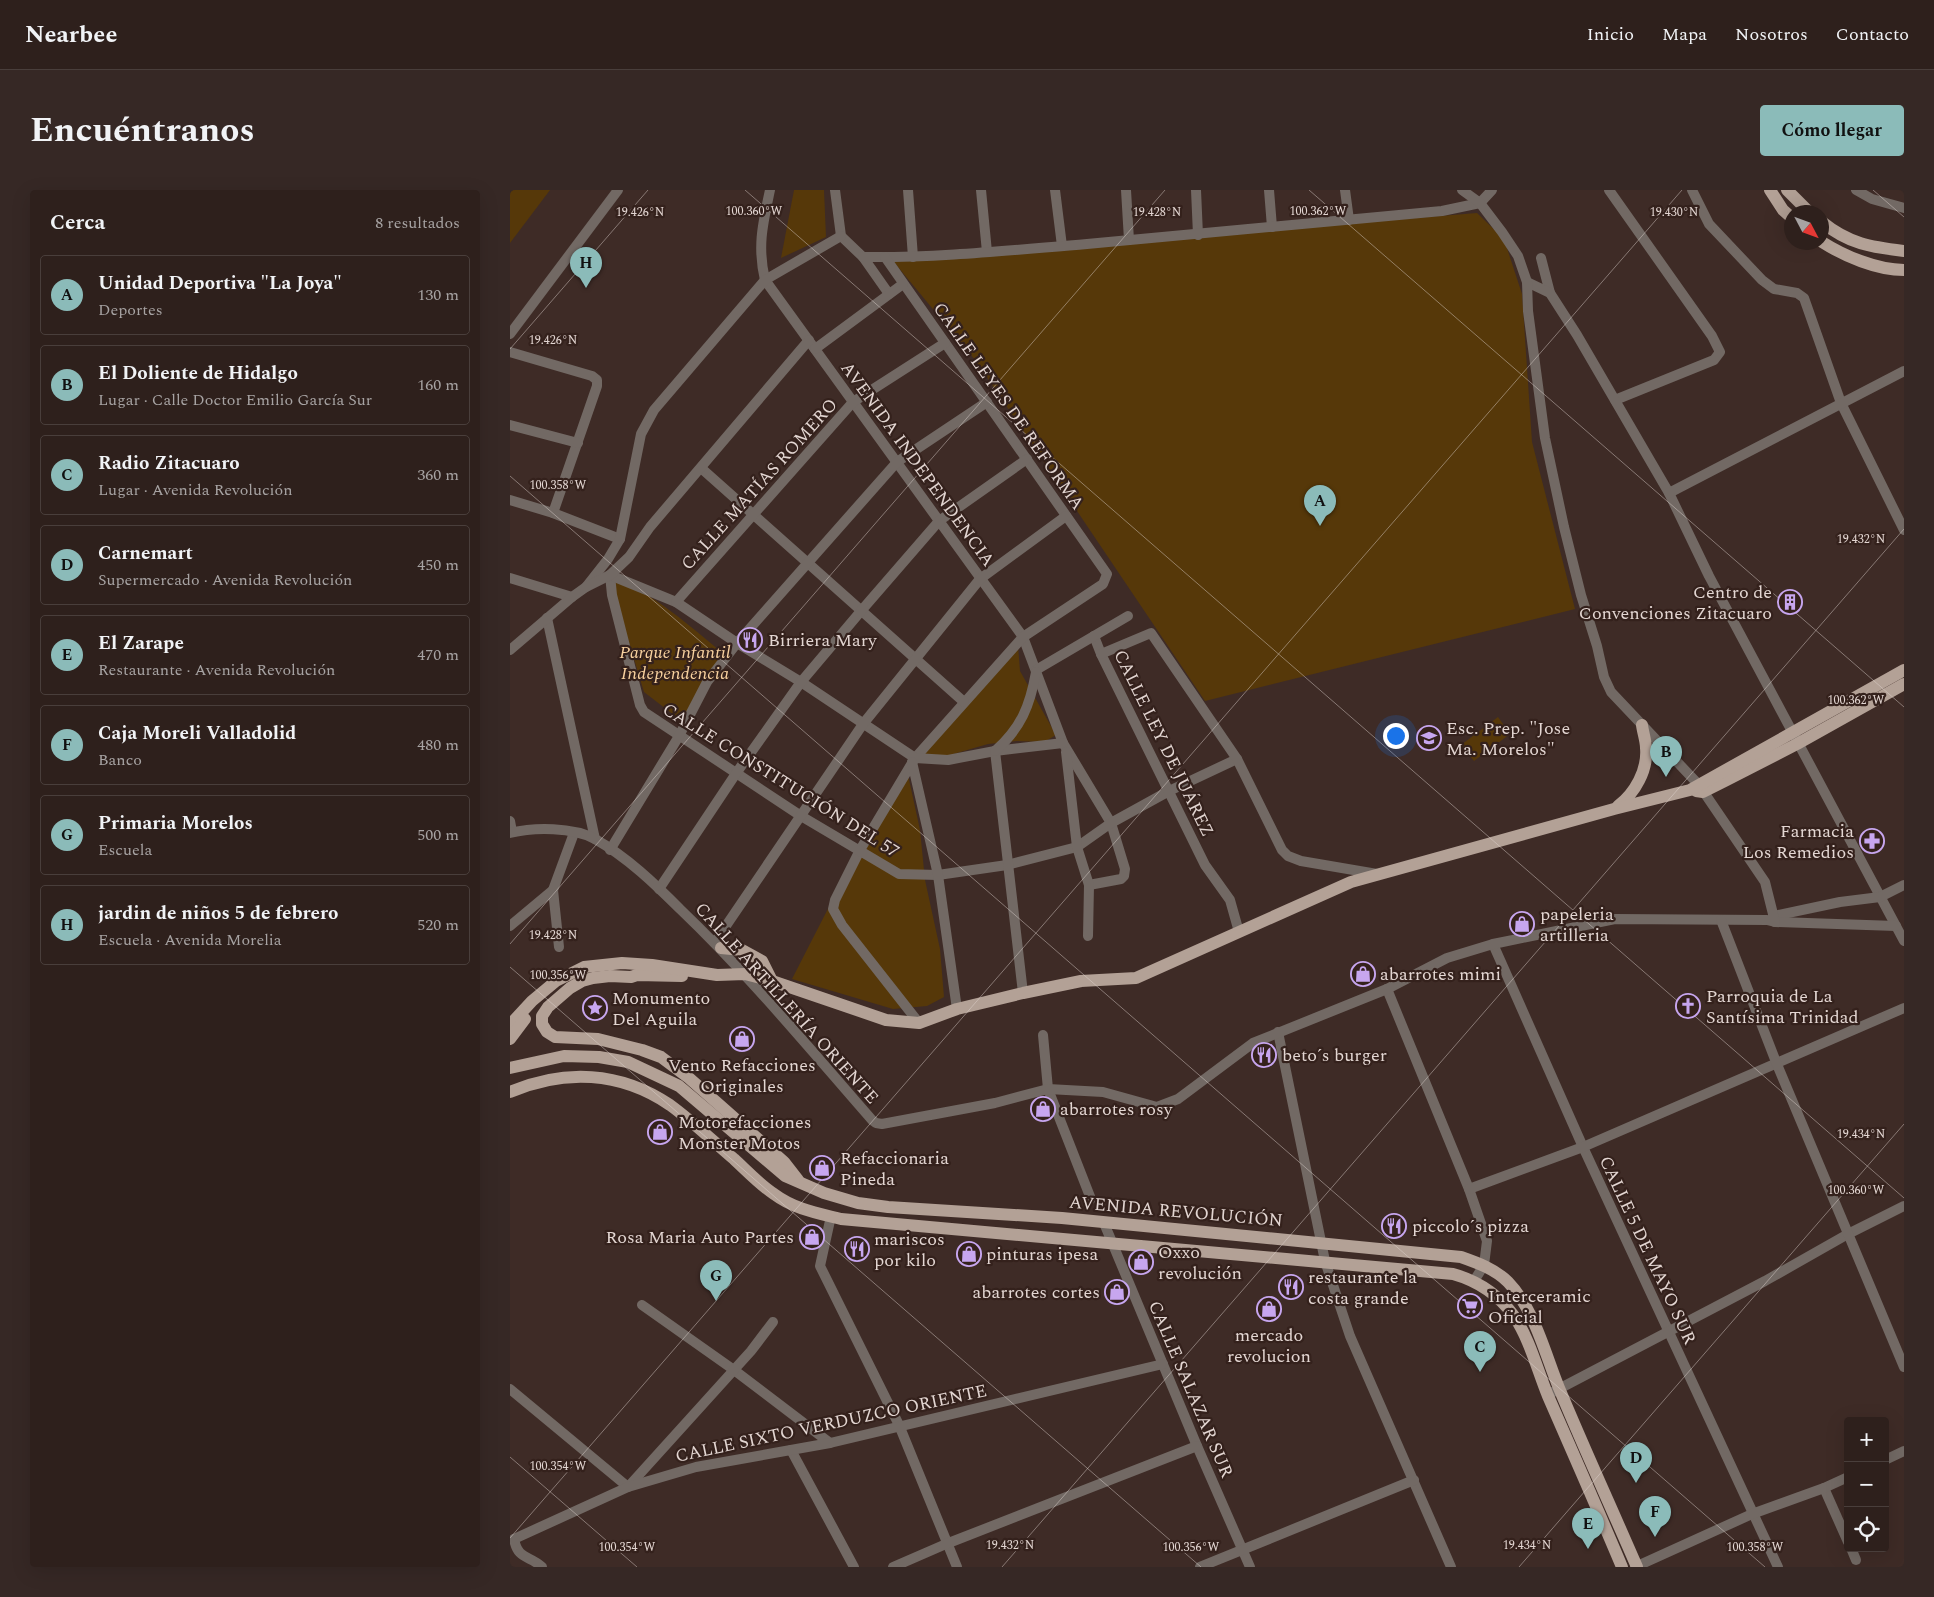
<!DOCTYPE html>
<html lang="es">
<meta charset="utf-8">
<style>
:root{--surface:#2e201c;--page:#362825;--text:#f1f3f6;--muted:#a7a3a3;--line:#493e3b;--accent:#8bbbb9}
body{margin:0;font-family:Spectral,serif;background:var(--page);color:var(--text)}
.controls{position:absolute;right:15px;bottom:15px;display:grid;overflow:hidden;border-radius:5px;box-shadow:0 5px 20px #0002}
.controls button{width:45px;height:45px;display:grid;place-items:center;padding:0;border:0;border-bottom:1px solid var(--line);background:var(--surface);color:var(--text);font:25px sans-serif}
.compass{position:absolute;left:1274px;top:15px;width:45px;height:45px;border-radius:50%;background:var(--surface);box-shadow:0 5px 20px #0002;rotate:131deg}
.you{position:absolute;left:885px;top:545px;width:18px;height:18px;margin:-12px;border:4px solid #fff;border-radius:50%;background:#1a73e8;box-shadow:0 0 0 8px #1a73e833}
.badge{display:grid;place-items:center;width:32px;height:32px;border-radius:50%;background:var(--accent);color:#111;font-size:16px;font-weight:700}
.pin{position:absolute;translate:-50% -41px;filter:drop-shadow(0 1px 2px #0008)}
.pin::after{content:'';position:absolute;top:26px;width:18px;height:15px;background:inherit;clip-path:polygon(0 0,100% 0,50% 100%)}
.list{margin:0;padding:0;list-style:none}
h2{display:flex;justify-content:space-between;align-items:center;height:65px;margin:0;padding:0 20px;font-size:21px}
h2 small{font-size:16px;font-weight:400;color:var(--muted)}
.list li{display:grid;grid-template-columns:32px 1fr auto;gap:15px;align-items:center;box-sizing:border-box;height:80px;margin:0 10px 10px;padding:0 10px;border:1px solid var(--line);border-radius:5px}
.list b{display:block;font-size:19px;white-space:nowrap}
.list p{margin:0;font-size:16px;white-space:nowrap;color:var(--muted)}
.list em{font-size:16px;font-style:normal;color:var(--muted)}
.icon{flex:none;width:28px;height:28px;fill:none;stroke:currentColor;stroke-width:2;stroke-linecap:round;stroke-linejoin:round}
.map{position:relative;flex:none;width:1394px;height:1377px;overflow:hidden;border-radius:5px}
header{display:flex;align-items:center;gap:30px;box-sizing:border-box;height:70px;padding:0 25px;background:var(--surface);border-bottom:1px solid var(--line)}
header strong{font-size:24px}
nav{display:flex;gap:28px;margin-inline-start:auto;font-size:18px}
.intro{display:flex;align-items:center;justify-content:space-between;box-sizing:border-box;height:120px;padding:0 30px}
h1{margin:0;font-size:35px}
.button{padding:12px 22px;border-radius:5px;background:var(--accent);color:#111;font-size:18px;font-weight:700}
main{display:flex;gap:30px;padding:0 30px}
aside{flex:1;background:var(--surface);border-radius:5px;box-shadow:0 5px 20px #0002}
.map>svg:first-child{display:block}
.green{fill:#563809}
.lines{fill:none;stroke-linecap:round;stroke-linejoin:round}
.minor{stroke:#726964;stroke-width:10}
.tertiary{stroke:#726964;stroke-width:10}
.primary{stroke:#b3a196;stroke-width:12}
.ticks{fill:none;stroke:#e3d6d2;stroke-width:1;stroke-opacity:0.45}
.labels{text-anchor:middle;stroke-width:4.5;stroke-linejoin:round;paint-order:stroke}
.street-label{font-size:18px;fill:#e3d6d2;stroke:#34211c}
.poi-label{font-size:18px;fill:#e3d6d2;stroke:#34211c;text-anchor:start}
.park-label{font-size:18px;font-style:italic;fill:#f8d19f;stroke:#34211c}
.ticks-label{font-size:12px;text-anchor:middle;fill:#e3d6d2;stroke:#34211c;stroke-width:4.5;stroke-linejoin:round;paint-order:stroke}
</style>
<header>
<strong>Nearbee</strong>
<nav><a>Inicio</a><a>Mapa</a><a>Nosotros</a><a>Contacto</a></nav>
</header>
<div class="intro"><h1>Encuéntranos</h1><a class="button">Cómo llegar</a></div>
<main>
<aside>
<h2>Cerca<small>8 resultados</small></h2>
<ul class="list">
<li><span class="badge">A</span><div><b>Unidad Deportiva &quot;La Joya&quot;</b><p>Deportes</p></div><em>130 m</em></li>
<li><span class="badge">B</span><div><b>El Doliente de Hidalgo</b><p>Lugar · Calle Doctor Emilio García Sur</p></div><em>160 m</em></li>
<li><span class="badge">C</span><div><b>Radio Zitacuaro</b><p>Lugar · Avenida Revolución</p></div><em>360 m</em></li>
<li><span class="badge">D</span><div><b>Carnemart</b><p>Supermercado · Avenida Revolución</p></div><em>450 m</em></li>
<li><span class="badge">E</span><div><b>El Zarape</b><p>Restaurante · Avenida Revolución</p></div><em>470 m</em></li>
<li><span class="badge">F</span><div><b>Caja Moreli Valladolid</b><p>Banco</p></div><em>480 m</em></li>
<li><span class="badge">G</span><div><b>Primaria Morelos</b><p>Escuela</p></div><em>500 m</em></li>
<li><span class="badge">H</span><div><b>jardin de niños 5 de febrero</b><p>Escuela · Avenida Morelia</p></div><em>520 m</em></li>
</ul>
</aside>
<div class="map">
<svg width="1394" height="1377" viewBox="0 0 1394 1377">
<rect width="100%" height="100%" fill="#3e2b26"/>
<g class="green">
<polygon points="0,0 40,0 0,53"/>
<polygon points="284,0 314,0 316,47 271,68"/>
<polygon points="967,23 994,49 1012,104 1022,252 1065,419 695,511 466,171 383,71"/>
<path d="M 103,390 C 140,399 184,440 214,464 L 173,532 L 134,502 L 108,416 Z"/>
<polygon points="508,455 510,481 546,545 534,552 507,551 478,554 433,567 409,565"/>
<polygon points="988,527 1000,544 964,571 951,555"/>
<polygon points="398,585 410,640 415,690 430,759 434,807 417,816 383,819 282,789 325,705"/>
</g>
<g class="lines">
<g class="minor">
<path d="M 260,0 C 253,33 247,56 255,90 L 513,447 L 553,553 L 601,633 L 615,679 L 614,686 L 611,689 L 579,695"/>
<polyline points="325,0 331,46 353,67 379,104"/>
<polyline points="398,0 403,67"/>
<polyline points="471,0 477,62"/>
<polyline points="545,0 552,56"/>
<polyline points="616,0 619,50"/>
<polyline points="686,0 688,45"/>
<polyline points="759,0 762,37"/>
<polyline points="835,0 839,30"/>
<polyline points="1099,0 1202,146 1210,162 1204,170 1105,210"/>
<polyline points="1182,0 1199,34 1252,90 1264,99 1287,103 1294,108 1331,213 1394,340"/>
<polyline points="1346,0 1362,9 1394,18"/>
<path d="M 353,67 C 428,68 502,60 577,54 C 695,44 813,33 932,21 L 970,13"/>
<polyline points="375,67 597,384 593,394 513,447 405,568 350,660 325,710 323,719 332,735 409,833"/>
<polyline points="1031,68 1040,103"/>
<polyline points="1017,92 1040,103 1067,145 1159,303 1199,386 1394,751"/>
<polyline points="305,159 393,94"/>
<polyline points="0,162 82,186 87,190 87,196 43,323"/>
<polyline points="0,235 68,253"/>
<polyline points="191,278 454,512"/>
<polyline points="1159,303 1394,181"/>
<polyline points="0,310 43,323 110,349"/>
<polyline points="100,385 102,405 130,515 134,522 291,626 389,684 428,685 497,675 567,657 601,633 659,601 727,569"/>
<polyline points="100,385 166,412 227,453 291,492 405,568 438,570 485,561 553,553"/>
<polyline points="0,388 62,407"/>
<polyline points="76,397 98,369 110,349 131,244 144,220 255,90 331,46"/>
<polyline points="166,412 343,212 435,153"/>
<polyline points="37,428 85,649"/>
<polyline points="584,446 591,464 695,675 720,710 729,742"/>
<polyline points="0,460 62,407 76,397 100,385 119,367 140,337 299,150"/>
<polyline points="591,464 641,443 727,569 772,660 778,666 791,671 867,684"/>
<polyline points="526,480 618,426"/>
<polyline points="485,561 513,803"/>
<path d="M 485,561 C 511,538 520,516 526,482"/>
<polyline points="556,562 567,657 579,695 578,746"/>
<polyline points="402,572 428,685 447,819"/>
<polyline points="0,631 2,642"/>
<polyline points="100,660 169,546 197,492 227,453 387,272 477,212"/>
<polyline points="149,699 227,582 291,492 351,421 429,331 517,269"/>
<polyline points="43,700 49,757"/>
<polyline points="1264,726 1330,712 1370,707 1394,695"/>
<polyline points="1265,732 1386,736"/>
<polyline points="0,736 43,700 64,643"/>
<polyline points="205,752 353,534 470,389 556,326"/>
<polyline points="983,754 1073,957 1268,1377"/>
<polyline points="877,799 959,999 977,1051 974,1075 964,1091"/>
<polyline points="768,842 815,1071 840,1146 941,1377"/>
<polyline points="533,845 538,899 581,1009"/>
<polyline points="959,999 1073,957 1394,818"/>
<polyline points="321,1026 310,1076 389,1235 447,1377"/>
<polyline points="594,1033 687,1256 740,1377"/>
<polyline points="132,1115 224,1180 320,1253"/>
<polyline points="0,1199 118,1297 241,1161 263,1132"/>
<polyline points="1043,1202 1255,1091 1338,1044 1394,1016"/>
<polyline points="281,1260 344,1377"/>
<polyline points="1375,1270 1394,1261"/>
<polyline points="1314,1298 1338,1352"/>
<polyline points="4,1349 118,1297 186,1277 320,1253 653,1174"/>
<path d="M 4,1349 C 8,1370 19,1365 32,1377"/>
<polyline points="1341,1358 1346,1370"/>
<polyline points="383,1377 436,1354 687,1256"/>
<polyline points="690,1377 904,1290"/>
<polyline points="1125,1377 1242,1324 1314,1298 1338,1287"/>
</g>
<g class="tertiary">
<polyline points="970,13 982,0"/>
<polyline points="0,144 108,0"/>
<path d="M 0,643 C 24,637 63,637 85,649 C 117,667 145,694 170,719 C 239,785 299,858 362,930 L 366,933 L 372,934 L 485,913 L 538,899 L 593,902 L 647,917 L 668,909 L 743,853 L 877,799 L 937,768 L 983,754 L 1105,729 L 1257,730 L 1265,732 L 1255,692 L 1189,595 L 1101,502 L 1094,487 L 1087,456 L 1071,405 L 1054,337 L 1035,248 L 1018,121 L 1017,92 L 1008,66 L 992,42 L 970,13 L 952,0"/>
<polyline points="1211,730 1266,872 1394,1177"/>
</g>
<g class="primary">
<polyline points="1260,0 1273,20 1282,28"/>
<polyline points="1277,0 1299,22"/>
<path d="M 1312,32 C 1339,54 1361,57 1394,61"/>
<path d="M 1312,52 C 1334,66 1367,80 1394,80"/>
<polyline points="1186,601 1193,602 1215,591 1287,554 1394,494"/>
<path d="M 1108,616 C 1125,603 1138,580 1136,558 C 1136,551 1133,543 1132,535"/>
<polyline points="211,758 232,760 252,771 262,791"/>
<polyline points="172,786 127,785 121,787 100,786 83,788 72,791 60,798 38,817 32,826 32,834 37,842 45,847 88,849 132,860 151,867 179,888 274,972 288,990"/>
<polyline points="0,835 22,811 46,791 74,777 112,773 142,775 207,785 235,784 262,791 376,830 409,833 447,819 513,803 571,791 626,788 841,692 1104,619 1180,600 1394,480"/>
<polyline points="0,849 15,829"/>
<path d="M 0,878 L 54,866 L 89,867 L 118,872 L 169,896 L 275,986 L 314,1003 L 348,1013 L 378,1017 L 552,1028 L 951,1067 C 968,1073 985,1079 998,1092 C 1025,1120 1035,1164 1049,1198 C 1074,1258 1101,1317 1127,1377"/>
<path d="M 0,902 C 54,879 110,881 160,915 C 182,931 203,951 224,969 C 237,981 249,994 264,1004 C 284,1019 307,1023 331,1029 L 943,1084 C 968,1091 988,1104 1004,1126 C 1020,1150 1027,1179 1038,1206 C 1063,1263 1088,1320 1112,1377"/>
</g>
</g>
<path class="ticks" d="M 235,0 L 1394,1008M 799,0 L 1394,517M 1363,0 L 1394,27M 0,159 L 138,0M 0,286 L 1255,1377M 0,754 L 655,0M 0,777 L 691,1377M 0,1267 L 127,1377M 0,1348 L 1172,0M 492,1377 L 1394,339M 1009,1377 L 1394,934"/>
<defs>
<symbol id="building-ring" viewBox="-11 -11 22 22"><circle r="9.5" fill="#34211c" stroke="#c7a6ef" stroke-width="1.5"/><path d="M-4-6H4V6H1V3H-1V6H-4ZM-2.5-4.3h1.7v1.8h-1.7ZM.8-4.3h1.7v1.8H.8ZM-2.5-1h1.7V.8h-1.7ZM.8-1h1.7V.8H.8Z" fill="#c7a6ef"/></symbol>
<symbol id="restaurant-ring" viewBox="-11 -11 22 22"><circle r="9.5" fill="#34211c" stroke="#c7a6ef" stroke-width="1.5"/><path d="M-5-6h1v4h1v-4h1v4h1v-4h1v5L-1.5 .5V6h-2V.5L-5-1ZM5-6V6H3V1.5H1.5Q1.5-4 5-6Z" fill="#c7a6ef"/></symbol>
<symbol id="university-ring" viewBox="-11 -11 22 22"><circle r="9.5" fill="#34211c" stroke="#c7a6ef" stroke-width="1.5"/><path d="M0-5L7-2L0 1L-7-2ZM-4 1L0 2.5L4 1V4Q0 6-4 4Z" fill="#c7a6ef"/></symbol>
<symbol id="pharmacy-ring" viewBox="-11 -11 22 22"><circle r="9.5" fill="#34211c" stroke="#c7a6ef" stroke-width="1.5"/><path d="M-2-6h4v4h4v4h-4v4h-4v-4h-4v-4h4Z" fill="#c7a6ef"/></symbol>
<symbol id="shop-ring" viewBox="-11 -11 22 22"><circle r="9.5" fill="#34211c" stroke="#c7a6ef" stroke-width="1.5"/><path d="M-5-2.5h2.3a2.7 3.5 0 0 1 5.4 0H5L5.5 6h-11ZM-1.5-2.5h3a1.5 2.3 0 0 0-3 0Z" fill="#c7a6ef"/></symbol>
<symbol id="church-ring" viewBox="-11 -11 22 22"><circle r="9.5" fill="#34211c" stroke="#c7a6ef" stroke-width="1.5"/><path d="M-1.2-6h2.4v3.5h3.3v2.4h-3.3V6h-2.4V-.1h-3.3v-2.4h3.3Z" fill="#c7a6ef"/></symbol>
<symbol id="sight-ring" viewBox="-11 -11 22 22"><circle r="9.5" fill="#34211c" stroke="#c7a6ef" stroke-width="1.5"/><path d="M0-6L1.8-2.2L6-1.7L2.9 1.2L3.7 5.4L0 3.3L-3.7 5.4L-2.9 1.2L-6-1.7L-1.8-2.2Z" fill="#c7a6ef"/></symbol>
<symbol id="supermarket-ring" viewBox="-11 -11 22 22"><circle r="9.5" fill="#34211c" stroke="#c7a6ef" stroke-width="1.5"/><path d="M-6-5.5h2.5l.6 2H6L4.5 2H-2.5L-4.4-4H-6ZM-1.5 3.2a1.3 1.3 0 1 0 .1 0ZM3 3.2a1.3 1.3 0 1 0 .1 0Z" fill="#c7a6ef"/></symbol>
</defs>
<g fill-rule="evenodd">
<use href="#building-ring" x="1266" y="398" width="28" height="28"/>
<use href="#restaurant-ring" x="226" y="436" width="28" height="28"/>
<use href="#university-ring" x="905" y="534" width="28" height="28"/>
<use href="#pharmacy-ring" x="1348" y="637" width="28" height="28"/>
<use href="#shop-ring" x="998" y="720" width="28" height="28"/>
<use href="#shop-ring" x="839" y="770" width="28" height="28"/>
<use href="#church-ring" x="1164" y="802" width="28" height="28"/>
<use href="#sight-ring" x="71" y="804" width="28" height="28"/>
<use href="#shop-ring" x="218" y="835" width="28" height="28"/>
<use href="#restaurant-ring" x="740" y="851" width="28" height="28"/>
<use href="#shop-ring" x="519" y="905" width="28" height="28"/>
<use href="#shop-ring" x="136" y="928" width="28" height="28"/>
<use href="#shop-ring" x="298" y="964" width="28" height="28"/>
<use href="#restaurant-ring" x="870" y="1022" width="28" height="28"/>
<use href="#shop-ring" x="288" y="1033" width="28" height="28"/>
<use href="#restaurant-ring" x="333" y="1045" width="28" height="28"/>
<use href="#shop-ring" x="445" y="1050" width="28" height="28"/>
<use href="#shop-ring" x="617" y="1058" width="28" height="28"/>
<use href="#restaurant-ring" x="767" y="1083" width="28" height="28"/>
<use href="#shop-ring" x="593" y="1088" width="28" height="28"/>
<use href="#supermarket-ring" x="946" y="1102" width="28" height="28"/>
<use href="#shop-ring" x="745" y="1105" width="28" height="28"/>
</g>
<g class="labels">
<g class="street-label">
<text transform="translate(499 216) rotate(55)" y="6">CALLE LEYES DE REFORMA</text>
<text transform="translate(408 274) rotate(54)" y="6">AVENIDA INDEPENDENCIA</text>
<text transform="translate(249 294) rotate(-48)" y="6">CALLE MATÍAS ROMERO</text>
<text transform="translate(654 553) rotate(64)" y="6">CALLE LEY DE JUÁREZ</text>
<text transform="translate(271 590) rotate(32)" y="6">CALLE CONSTITUCIÓN DEL 57</text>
<text transform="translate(277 813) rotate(48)" y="6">CALLE ARTILLERÍA ORIENTE</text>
<text transform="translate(666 1021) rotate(5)" y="6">AVENIDA REVOLUCIÓN</text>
<text transform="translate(1138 1060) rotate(65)" y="6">CALLE 5 DE MAYO SUR</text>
<text transform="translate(681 1199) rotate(67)" y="6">CALLE SALAZAR SUR</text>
<text transform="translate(321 1233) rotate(-12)" y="6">CALLE SIXTO VERDUZCO ORIENTE</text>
</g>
<g class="poi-label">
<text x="1262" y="408" text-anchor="end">Centro de<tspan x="1262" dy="21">Convenciones Zitacuaro</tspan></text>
<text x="258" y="456">Birriera Mary</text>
<text x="936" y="544">Esc. Prep. "Jose<tspan x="936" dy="21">Ma. Morelos"</tspan></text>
<text x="1344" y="647" text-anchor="end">Farmacia<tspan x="1344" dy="21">Los Remedios</tspan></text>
<text x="1030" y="730">papeleria<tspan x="1030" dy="21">artilleria</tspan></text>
<text x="870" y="790">abarrotes mimi</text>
<text x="1196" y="812">Parroquia de La<tspan x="1196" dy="21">Santísima Trinidad</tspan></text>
<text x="102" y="814">Monumento<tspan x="102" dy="21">Del Aguila</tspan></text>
<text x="772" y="871">beto´s burger</text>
<text x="232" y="881" text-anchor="middle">Vento Refacciones<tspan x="232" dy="21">Originales</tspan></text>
<text x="550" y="925">abarrotes rosy</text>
<text x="168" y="938">Motorefacciones<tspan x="168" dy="21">Monster Motos</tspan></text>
<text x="330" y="974">Refaccionaria<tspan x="330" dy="21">Pineda</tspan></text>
<text x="902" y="1042">piccolo´s pizza</text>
<text x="284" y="1053" text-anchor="end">Rosa Maria Auto Partes</text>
<text x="364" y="1055">mariscos<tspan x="364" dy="21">por kilo</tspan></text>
<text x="648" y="1068">Oxxo<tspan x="648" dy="21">revolución</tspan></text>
<text x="476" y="1070">pinturas ipesa</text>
<text x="798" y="1093">restaurante la<tspan x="798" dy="21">costa grande</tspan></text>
<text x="590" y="1108" text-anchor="end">abarrotes cortes</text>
<text x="978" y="1112">Interceramic<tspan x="978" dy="21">Oficial</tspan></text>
<text x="759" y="1151" text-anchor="middle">mercado<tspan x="759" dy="21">revolucion</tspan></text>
</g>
<g class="park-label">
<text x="165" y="468">Parque Infantil<tspan x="165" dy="21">Independencia</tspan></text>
</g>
</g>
<g class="ticks-label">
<text x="244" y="25">100.360°W</text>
<text x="808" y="25">100.362°W</text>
<text x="130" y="26">19.426°N</text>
<text x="647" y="26">19.428°N</text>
<text x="1164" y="26">19.430°N</text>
<text x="43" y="154">19.426°N</text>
<text x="48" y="299">100.358°W</text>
<text x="1351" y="353">19.432°N</text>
<text x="1346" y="514">100.362°W</text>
<text x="43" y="749">19.428°N</text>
<text x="48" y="789">100.356°W</text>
<text x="1351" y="948">19.434°N</text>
<text x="1346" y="1004">100.360°W</text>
<text x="48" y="1280">100.354°W</text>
<text x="500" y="1359">19.432°N</text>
<text x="1017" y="1359">19.434°N</text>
<text x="117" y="1361">100.354°W</text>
<text x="681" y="1361">100.356°W</text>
<text x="1245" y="1361">100.358°W</text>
</g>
</svg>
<div class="controls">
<button>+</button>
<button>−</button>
<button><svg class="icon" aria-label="locate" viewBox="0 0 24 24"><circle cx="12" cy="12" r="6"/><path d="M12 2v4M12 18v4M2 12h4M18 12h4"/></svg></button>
</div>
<svg class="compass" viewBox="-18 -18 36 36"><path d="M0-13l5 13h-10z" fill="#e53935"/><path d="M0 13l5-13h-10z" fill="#a7a3a3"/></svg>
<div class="you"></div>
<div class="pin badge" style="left:810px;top:336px">A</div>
<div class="pin badge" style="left:1156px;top:587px">B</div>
<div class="pin badge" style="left:970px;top:1182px">C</div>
<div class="pin badge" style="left:1126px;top:1293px">D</div>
<div class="pin badge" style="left:1078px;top:1359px">E</div>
<div class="pin badge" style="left:1145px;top:1347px">F</div>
<div class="pin badge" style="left:206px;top:1111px">G</div>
<div class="pin badge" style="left:76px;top:98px">H</div>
</div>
</main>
